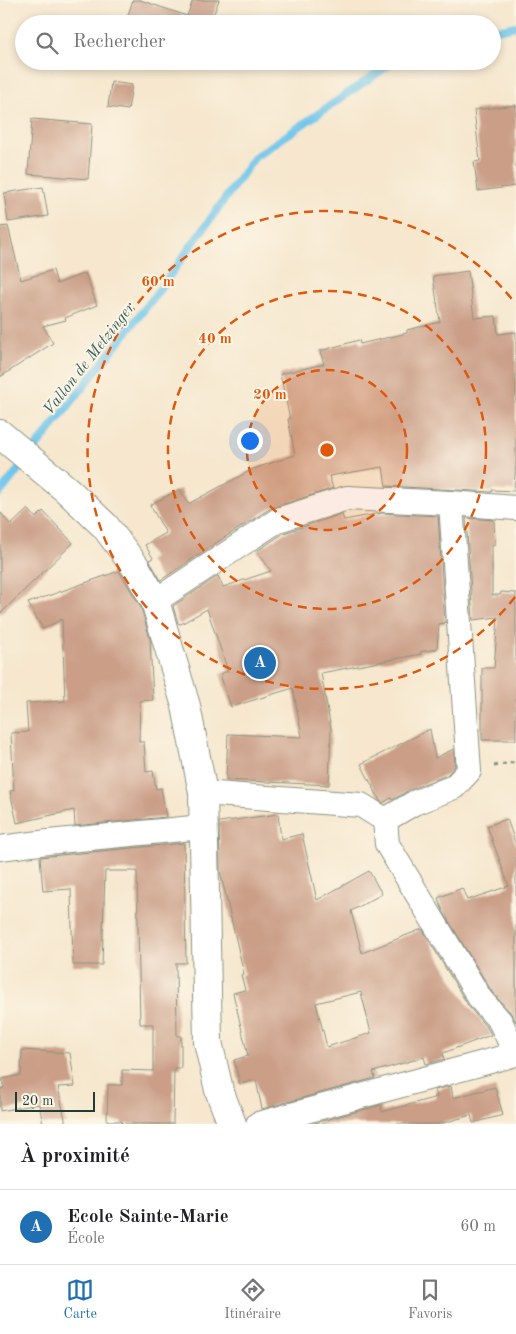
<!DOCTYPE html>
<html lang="fr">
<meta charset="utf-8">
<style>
:root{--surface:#fff;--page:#f2f2f2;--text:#202124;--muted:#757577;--line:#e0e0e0;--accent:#1f6fb2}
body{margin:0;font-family:"Old Standard TT",serif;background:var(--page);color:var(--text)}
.scale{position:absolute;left:15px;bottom:12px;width:80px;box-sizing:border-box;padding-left:5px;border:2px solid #1f3d34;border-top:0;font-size:14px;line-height:18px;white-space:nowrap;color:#1f3d34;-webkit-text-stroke:4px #fcf5e5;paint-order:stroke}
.you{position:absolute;left:249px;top:440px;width:18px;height:18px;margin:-12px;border:4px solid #fff;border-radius:50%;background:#1a73e8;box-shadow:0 0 0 8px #1a73e833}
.badge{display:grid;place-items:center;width:32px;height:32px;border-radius:50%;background:var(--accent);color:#fff;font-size:16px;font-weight:700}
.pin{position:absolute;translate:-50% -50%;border:2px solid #fff;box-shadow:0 1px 5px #0006}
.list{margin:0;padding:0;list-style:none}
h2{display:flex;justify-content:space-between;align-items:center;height:65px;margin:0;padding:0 20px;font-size:21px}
h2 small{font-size:16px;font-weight:400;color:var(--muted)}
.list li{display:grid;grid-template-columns:32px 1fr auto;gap:15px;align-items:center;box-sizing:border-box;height:75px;padding:0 20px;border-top:1px solid var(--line)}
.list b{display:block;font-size:19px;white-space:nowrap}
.list p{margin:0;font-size:16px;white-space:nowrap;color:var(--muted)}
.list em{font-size:16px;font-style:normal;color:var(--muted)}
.icon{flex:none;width:28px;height:28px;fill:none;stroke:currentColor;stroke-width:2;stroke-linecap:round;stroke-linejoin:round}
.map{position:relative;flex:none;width:516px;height:1124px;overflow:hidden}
.search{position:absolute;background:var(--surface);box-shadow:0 2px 8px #0003;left:15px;right:15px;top:15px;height:55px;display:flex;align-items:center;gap:12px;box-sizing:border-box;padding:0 18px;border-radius:28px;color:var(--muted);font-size:19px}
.sheet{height:140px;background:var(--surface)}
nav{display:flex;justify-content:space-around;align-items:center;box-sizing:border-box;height:70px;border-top:1px solid var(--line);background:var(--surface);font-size:14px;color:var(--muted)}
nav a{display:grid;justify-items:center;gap:2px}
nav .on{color:var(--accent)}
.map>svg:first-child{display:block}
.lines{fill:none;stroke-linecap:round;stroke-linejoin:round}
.stream{stroke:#6dc4ea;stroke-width:8}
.building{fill:#ca9e87;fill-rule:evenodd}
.street-casing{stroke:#8a9281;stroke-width:26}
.secondary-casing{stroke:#8a9281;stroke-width:30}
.path{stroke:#8a9281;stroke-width:3;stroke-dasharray:4 4;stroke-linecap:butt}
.street{stroke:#fff;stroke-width:24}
.secondary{stroke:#fff;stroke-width:28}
.ring{fill:none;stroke:#de580e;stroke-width:2.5;stroke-dasharray:9 6}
.labels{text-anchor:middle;stroke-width:4;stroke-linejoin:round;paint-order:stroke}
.water-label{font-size:16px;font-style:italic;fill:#325f62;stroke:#fcf5e5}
.centre{fill:#de580e;stroke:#fcf5e5;stroke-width:2.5}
.ring-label{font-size:15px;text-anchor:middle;font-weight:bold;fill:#de580e;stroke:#fcf5e5;stroke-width:4;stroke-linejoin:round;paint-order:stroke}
</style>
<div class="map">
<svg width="516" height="1124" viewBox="0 0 516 1124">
<rect width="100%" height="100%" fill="#fcf5e5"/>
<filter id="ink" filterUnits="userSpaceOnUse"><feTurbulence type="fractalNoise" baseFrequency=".02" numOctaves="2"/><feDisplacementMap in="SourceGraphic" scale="10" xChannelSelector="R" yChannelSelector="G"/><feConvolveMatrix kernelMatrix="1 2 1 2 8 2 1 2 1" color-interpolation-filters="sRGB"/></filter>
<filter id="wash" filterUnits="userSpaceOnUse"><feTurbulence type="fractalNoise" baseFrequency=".0096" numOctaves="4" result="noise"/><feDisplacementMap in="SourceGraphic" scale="20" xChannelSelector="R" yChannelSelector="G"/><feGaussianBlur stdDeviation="1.12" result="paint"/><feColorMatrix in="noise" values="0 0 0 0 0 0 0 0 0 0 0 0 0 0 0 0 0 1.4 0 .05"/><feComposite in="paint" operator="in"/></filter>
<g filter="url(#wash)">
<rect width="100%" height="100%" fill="#f6e7ce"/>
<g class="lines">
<g class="stream">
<polyline points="492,31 516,26"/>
<polyline points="0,493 158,292 255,157 395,61"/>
</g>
</g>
<g id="blocks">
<g class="building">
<polygon points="133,0 140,0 187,16 193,0 219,0 210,24 125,24"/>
<polygon points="111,82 132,85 128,110 108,107"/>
<polygon points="516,105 516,186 478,191 474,162 480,161 474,110"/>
<polygon points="32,119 92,124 88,179 28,174"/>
<polygon points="43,187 48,216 8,222 4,193"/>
<polygon points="8,226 21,280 53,270 57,284 85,273 97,305 65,318 66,320 43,326 53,343 0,377 0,227"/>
<polygon points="468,271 474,318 496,316 498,334 516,332 516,461 514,491 492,490 492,492 386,486 383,467 329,476 333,488 271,508 205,550 205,551 161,580 149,560 153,558 145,545 166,533 150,505 180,489 188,504 253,469 295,455 288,419 290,419 280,374 324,364 320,351 359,340 360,344 407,333 407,330 440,322 433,276"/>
<polygon points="28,509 36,518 43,511 73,543 0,614 0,512 11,525"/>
<polygon points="382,513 438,516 445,623 439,624 437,649 420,652 421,654 321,673 331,729 329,785 226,780 228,734 302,737 293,688 231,707 220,674 228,671 207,609 181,624 178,623 173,606 218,576 223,587 271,571 257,551 284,533 342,514 344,520"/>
<polygon points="466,518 494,520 495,545 492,545 492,595 500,595 501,592 516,593 516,740 482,740 482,668 494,668 498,617 473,620"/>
<polygon points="119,571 141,607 150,639 153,700 140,701 139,742 144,742 146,772 153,771 156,789 161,788 166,817 75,826 74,810 17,823 10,791 14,790 11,733 28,732 26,703 65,701 62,619 43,629 28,603"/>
<polygon points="430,729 435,758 454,749 455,766 447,775 409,790 392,800 391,798 383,803 380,801 361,764"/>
<path d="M 278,814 L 281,839 L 302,834 L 317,900 L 369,871 L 382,894 L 351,911 L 362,953 L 422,929 L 469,1007 L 488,1029 L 491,1035 L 443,1053 L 444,1059 L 426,1064 L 424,1057 L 373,1072 L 375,1078 L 262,1109 L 256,1080 L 240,1084 L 234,1060 L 248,1056 L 233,993 L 245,990 L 241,975 L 244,974 L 220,871 L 219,822 ZM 361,992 L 371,1033 L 327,1047 L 316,1003 Z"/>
<polygon points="507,819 516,845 516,1022 510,1012 492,992 444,913 438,898 462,888 467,900 509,886 487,826"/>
<polygon points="184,843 186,963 176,963 177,1036 181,1036 181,1068 174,1068 173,1124 121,1124 122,1121 107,1121 108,1085 122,1085 122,1070 153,1071 153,1024 140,1024 137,871 105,871 102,965 73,965 71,889 43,891 40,857"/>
<polygon points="22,1050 70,1053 75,1086 58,1087 66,1124 43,1124 39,1104 0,1111 0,1089 4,1088 2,1079 21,1075"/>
<polygon points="451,1086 453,1098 495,1087 503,1115 473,1123 471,1115 439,1124 311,1124 381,1105 382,1112 437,1097 435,1090"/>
</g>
</g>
</g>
<g filter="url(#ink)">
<use href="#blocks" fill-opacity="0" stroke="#8a9281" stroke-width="1"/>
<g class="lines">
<defs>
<g id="street">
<polyline points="155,601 278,520 347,498 451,503 516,508"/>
<polyline points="203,793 361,805 385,820"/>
<polyline points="385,820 414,803 454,787 469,771 451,503"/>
<polyline points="385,820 387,844 481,1000 500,1021 516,1054"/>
<polyline points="0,848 48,842 203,827"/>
<polyline points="258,1124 516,1054"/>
</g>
<polyline id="secondary" points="0,434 67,490 105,526 135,566 155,601 186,706 203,793 208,1042 219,1090 232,1124"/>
</defs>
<use href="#street" class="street-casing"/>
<use href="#secondary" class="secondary-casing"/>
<polyline class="path" points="494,766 516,762"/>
<use href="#street" class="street"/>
<use href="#secondary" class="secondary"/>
</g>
</g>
<circle cx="327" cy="450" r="80" fill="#de580e" fill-opacity=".12"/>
<g class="ring">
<circle cx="327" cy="450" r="80"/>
<circle cx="327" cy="450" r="159"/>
<path d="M515 597A239 239 0 1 1 515 303"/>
</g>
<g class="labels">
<g class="water-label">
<text transform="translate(88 358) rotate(-52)" y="6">Vallon de Metzinger</text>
</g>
</g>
<circle cx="327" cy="450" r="8" class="centre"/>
<g class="ring-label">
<text x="158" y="286">60 m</text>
<text x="215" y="343">40 m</text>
<text x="270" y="399">20 m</text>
</g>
</svg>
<div class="scale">20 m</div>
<div class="you"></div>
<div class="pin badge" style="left:260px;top:663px">A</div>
<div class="search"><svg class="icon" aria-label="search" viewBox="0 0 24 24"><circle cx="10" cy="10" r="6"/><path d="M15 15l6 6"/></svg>Rechercher</div>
</div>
<section class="sheet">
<h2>À proximité<small></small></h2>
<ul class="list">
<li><span class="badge">A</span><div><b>Ecole Sainte-Marie</b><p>École</p></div><em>60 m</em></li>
</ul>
</section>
<nav>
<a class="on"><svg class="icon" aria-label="map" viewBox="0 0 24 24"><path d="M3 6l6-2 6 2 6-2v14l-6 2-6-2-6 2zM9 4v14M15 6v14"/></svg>Carte</a>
<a><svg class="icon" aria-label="directions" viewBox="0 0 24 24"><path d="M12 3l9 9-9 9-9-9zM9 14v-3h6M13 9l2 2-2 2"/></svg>Itinéraire</a>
<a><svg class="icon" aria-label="saved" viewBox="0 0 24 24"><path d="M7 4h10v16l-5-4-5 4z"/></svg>Favoris</a>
</nav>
